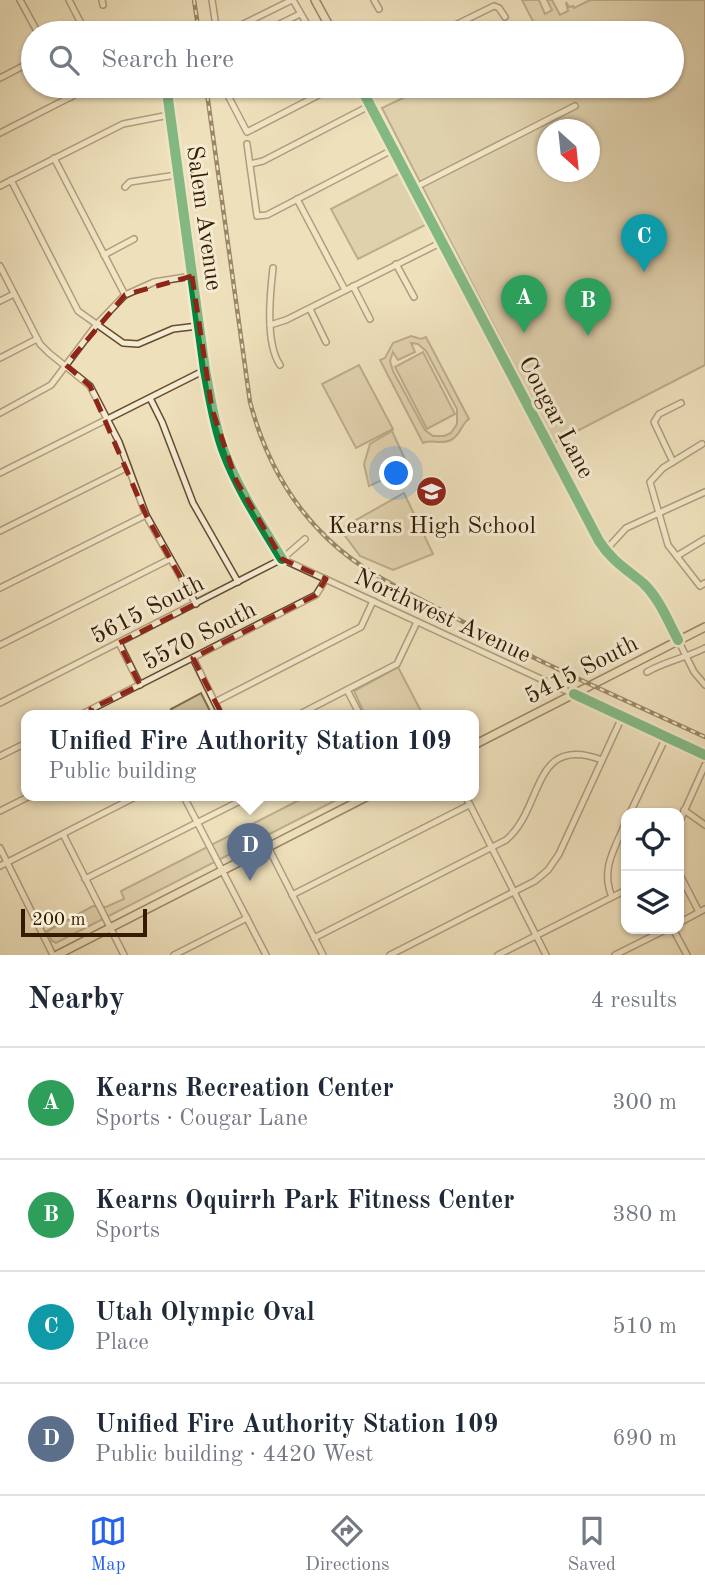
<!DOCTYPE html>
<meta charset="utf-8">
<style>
:root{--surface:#fff;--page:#f2f2f3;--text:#1f2937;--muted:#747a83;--line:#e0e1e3;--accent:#2563eb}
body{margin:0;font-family:"Old Standard TT",serif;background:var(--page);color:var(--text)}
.controls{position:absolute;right:21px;bottom:21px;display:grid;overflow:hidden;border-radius:14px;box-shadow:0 2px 5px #0004}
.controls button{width:63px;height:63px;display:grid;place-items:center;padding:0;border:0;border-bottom:2px solid var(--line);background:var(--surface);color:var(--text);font:35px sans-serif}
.compass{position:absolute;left:537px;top:119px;width:63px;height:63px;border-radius:50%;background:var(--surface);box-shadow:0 2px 5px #0004;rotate:153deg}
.scale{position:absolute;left:21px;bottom:18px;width:126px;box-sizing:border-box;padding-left:7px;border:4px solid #361b01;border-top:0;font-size:19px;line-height:24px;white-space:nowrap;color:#361b01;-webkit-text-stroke:5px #f4ebd3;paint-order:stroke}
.you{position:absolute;left:397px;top:474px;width:24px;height:24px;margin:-18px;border:5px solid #fff;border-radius:50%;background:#1a73e8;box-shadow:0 0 0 10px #1a73e833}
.badge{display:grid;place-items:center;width:46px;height:46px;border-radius:50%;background:var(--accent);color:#fff;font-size:23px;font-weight:700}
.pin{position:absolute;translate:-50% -58px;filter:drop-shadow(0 2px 4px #0008)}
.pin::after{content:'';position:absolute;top:37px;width:24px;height:21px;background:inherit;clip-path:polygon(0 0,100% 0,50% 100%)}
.popup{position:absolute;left:21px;top:710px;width:458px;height:91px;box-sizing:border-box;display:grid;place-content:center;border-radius:14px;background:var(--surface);filter:drop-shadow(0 2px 5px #0005);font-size:23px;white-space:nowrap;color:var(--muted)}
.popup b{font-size:26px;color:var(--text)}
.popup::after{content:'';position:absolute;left:50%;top:100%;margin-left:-14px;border:14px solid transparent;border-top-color:var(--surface)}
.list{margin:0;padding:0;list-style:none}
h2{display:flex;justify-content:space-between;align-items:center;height:91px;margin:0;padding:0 28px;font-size:30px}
h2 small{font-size:23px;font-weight:400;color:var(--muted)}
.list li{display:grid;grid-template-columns:46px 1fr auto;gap:21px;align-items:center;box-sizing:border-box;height:112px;padding:0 28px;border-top:2px solid var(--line)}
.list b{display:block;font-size:26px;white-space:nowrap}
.list p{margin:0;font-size:23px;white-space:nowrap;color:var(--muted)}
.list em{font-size:23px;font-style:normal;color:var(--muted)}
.icon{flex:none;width:38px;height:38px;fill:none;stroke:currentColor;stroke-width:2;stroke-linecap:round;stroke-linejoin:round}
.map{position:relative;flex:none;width:705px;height:955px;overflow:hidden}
.search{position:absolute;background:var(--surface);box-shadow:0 2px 5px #0004;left:21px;right:21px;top:21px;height:77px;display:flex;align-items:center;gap:18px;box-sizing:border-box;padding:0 24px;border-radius:38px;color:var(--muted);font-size:26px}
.sheet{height:539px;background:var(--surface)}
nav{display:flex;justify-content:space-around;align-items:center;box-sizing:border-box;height:98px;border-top:2px solid var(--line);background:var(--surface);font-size:19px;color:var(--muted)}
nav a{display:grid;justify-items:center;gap:4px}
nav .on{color:var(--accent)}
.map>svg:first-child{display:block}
.green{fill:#cfbf9b;stroke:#826d4e;stroke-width:2;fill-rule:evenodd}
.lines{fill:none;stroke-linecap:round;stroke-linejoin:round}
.minor-casing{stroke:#644c30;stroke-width:8}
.major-casing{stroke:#361b01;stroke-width:10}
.minor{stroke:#f4ebd3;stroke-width:5}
.major{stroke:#eee0bb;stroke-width:7}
.rail-casing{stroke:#361b01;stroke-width:4.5}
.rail{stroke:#f4ebd3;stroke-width:2;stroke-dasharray:5;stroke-linecap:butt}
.cycleway-casing{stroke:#f4ebd3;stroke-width:15}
.cycleway{stroke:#00873e;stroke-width:10}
.marked{fill:none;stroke:#8f2418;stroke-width:5;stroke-dasharray:14 9;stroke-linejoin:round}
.labels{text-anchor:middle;stroke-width:6;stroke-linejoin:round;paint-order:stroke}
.street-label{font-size:24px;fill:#361b01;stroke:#f4ebd3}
.poi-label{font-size:24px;fill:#361b01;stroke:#f4ebd3}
</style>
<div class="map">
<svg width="705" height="955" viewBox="0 0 705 955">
<rect width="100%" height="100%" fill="#eee0bb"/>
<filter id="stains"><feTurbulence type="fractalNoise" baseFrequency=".00286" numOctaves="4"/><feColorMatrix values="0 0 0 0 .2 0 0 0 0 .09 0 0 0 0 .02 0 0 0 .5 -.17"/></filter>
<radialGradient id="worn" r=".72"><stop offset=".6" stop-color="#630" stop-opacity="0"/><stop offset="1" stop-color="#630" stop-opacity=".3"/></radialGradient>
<g class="green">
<path d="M 522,0 L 539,0 L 545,14 L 552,10 L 547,0 L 552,0 L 560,15 L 568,11 L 566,2 L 569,7 L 573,6 L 574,8 L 590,0 L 705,0 L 705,365 L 554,443 L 382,108 L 428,86 L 672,86 L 672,33 L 530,33 L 537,29 ZM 548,130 L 590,130 L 590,172 L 548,172 Z"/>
<polygon points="400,173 427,224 358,259 331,209"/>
<path d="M 411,336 L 421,339 L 426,337 L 469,419 C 461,424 461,435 451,440 C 441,445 432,439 423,443 L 380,360 L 385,358 L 393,343 ZM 411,343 L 418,344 L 426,351 L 457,409 L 457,424 L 451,433 L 444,436 L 433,436 L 425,430 L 393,371 L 390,361 L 393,352 L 398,360 L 415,352 Z"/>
<polygon points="423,352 455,414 427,429 395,367"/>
<polygon points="359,365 393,429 356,448 322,384"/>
<polygon points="392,431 409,468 369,486 364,464 370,444"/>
<polygon points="404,493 433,554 393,570 360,556 340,529"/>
<polygon points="398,667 423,715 365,715 354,691"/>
<polygon points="201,693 212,715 175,715 171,709"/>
<polygon points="309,795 346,795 56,943 52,941 47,931 93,906 106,907 124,899 121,891"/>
</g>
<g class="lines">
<defs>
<g id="minor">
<polyline points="20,0 38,33"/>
<polyline points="69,0 86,33"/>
<polyline points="102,0 103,5"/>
<polyline points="212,0 217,33"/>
<polyline points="293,0 312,33"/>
<polyline points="374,0 379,9"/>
<polyline points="458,24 463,33"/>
<polyline points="225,33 292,0"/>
<polyline points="261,33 300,14"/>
<polyline points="398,33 406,30 412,33"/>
<polyline points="439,33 494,6 499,8 505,17"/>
<polyline points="0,78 33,61"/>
<polyline points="65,86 71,97"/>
<polyline points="223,86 247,132 336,86"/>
<path d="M 168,99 L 205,370 C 210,396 214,424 223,449 C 237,488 261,524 282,559"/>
<polyline points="0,133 92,86"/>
<polyline points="247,144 257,216 267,215 394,149"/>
<polyline points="54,158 125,295"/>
<polyline points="250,164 263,161 371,105"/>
<polyline points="11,180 78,311 123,343 138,344 173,329 198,326"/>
<polyline points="0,186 123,124 169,115"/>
<polyline points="125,187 130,182 177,175"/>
<polyline points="414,188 575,106"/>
<polyline points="297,199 345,290"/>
<polyline points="104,255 134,239"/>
<polyline points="396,264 414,297"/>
<polyline points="0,266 40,344 49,353 90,386 119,442 146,515 196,604"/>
<path d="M 273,268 C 270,294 265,343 280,365"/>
<polyline points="353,286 370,319"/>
<polyline points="0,301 14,294"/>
<polyline points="310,309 326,342"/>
<polyline points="270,325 286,320 442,242"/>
<polyline points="0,358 37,339"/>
<polyline points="150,398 162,422 193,503 238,582"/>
<polyline points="0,413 51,385 97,324 125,295 154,282 192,276"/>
<polyline points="702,444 663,468 650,482 668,545 700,586 705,583"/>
<polyline points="673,462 654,422 659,414 681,403"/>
<polyline points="0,473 205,370"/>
<polyline points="0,531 128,467"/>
<polyline points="605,551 626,528 705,492"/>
<polyline points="677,556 705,539"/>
<polyline points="282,559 705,755"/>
<polyline points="0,588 146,515"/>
<polyline points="678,640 694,672 705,685"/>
<polyline points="119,643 140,685"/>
<polyline points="0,645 170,559"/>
<polyline points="193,658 221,715"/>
<path d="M 647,672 C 666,661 686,658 705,648"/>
<polyline points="347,690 360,715"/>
<polyline points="215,702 361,627 373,601"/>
<polyline points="0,703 282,559 305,539"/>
<polyline points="80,715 316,595 326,579"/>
<polyline points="298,715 397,664 417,622"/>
<polyline points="0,756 26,743"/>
<polyline points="183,795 266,955"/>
<polyline points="465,795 546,955"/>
<polyline points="684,810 705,825"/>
<polyline points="0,811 32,795"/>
<polyline points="630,813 666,737"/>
<polyline points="679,823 705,765"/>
<polyline points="63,834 124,955"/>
<polyline points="268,847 323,955"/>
<polyline points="0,848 53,955"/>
<polyline points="0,866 139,795"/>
<polyline points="679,873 699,912"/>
<polyline points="85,879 252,795"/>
<polyline points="292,895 469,805"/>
<path d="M 612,897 C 600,869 615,848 626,822"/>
<polyline points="679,923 705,909"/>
<polyline points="673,929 687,955"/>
<path d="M 314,938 L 506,840 C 544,809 531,733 602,760"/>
<polyline points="174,955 247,918"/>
<polyline points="390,955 535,881 548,870 559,854 622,717"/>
<polyline points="498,955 626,890"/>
<polyline points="615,955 667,929"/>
</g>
<g id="major">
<polyline points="315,0 333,33"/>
<path d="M 360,86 L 599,541 C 611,560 626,569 643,583 C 659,598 668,621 678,640"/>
<polyline points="474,745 705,627"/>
<polyline points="57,955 370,795"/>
</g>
</defs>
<use href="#minor" class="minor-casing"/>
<use href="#major" class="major-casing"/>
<use href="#minor" class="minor"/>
<use href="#major" class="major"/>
<defs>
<g id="rail">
<polyline points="194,0 199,33"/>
<path d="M 206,86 L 250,402 C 264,455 289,502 328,539 C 361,571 401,589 441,610 C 527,657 616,696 705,737"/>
</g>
</defs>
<use href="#rail" class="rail-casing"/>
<use href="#rail" class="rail"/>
<defs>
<g id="cycleway">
<path d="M 360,86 L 599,541 C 611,560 626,569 643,583 C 659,598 668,621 678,640"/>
<path d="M 168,99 L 205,370 C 210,396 214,424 223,449 C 237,488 261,524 282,559"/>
<polyline points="574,694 705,755"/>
</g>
</defs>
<use href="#cycleway" class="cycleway-casing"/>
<use href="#cycleway" class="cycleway"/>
</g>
<path d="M0 0H705V955H0ZM 192,276 L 212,409 L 236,480 L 282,559 L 326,579 L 316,595 L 193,658 L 238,746 L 136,797 L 91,709 L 140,685 L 119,643 L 195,604 L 146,515 L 90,386 L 66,365 L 125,295 Z" fill="#eee0bb" fill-opacity=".55" fill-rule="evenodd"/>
<path class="marked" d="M 192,276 L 212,409 L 236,480 L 282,559 L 326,579 L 316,595 L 193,658 L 238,746 L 136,797 L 91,709 L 140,685 L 119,643 L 195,604 L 146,515 L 90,386 L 66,365 L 125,295 Z"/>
<defs>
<symbol id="school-disc" viewBox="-11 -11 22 22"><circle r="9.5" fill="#8f2418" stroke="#f4ebd3"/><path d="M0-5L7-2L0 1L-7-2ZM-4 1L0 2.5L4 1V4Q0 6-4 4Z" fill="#fff"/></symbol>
</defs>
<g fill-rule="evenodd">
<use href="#school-disc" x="414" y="474" width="35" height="35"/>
</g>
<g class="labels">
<g class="street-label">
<text transform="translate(205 218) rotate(82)" y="8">Salem Avenue</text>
<text transform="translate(557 417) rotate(62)" y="8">Cougar Lane</text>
<text transform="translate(147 609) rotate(-27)" y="8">5615 South</text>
<text transform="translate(443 615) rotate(25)" y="8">Northwest Avenue</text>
<text transform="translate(199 635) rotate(-27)" y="8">5570 South</text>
<text transform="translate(581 669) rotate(-27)" y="8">5415 South</text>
</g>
<g class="poi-label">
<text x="432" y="533">Kearns High School</text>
</g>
</g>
<rect width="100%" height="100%" filter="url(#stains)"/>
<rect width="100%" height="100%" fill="url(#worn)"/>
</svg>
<div class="controls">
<button><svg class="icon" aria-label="locate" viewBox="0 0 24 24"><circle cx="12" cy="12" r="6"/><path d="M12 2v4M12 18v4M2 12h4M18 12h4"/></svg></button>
<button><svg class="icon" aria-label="layers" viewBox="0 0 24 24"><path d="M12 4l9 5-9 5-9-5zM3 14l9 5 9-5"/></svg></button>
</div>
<svg class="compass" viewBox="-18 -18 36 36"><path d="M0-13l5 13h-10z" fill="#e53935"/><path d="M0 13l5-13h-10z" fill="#747a83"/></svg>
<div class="scale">200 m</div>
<div class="you"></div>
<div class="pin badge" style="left:524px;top:333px;background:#2e9e5b">A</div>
<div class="pin badge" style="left:588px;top:336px;background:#2e9e5b">B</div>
<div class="pin badge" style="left:644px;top:272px;background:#0f9aa8">C</div>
<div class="pin badge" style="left:250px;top:881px;background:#5c6f8a">D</div>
<div class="popup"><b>Unified Fire Authority Station 109</b>Public building</div>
<div class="search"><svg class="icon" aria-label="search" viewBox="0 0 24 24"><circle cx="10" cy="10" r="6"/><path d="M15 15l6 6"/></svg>Search here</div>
</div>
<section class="sheet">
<h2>Nearby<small>4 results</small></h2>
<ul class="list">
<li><span class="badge" style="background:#2e9e5b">A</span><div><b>Kearns Recreation Center</b><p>Sports · Cougar Lane</p></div><em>300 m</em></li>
<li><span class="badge" style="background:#2e9e5b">B</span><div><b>Kearns Oquirrh Park Fitness Center</b><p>Sports</p></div><em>380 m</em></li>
<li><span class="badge" style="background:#0f9aa8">C</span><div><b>Utah Olympic Oval</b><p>Place</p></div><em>510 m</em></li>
<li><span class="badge" style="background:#5c6f8a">D</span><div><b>Unified Fire Authority Station 109</b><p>Public building · 4420 West</p></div><em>690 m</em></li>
</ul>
</section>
<nav>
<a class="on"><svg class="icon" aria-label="map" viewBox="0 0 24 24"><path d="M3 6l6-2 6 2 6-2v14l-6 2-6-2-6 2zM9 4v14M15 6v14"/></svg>Map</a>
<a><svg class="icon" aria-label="directions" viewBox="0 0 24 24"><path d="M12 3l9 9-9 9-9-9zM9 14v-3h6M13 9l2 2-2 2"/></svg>Directions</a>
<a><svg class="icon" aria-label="saved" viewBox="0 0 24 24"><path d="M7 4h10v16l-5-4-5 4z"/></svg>Saved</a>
</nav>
